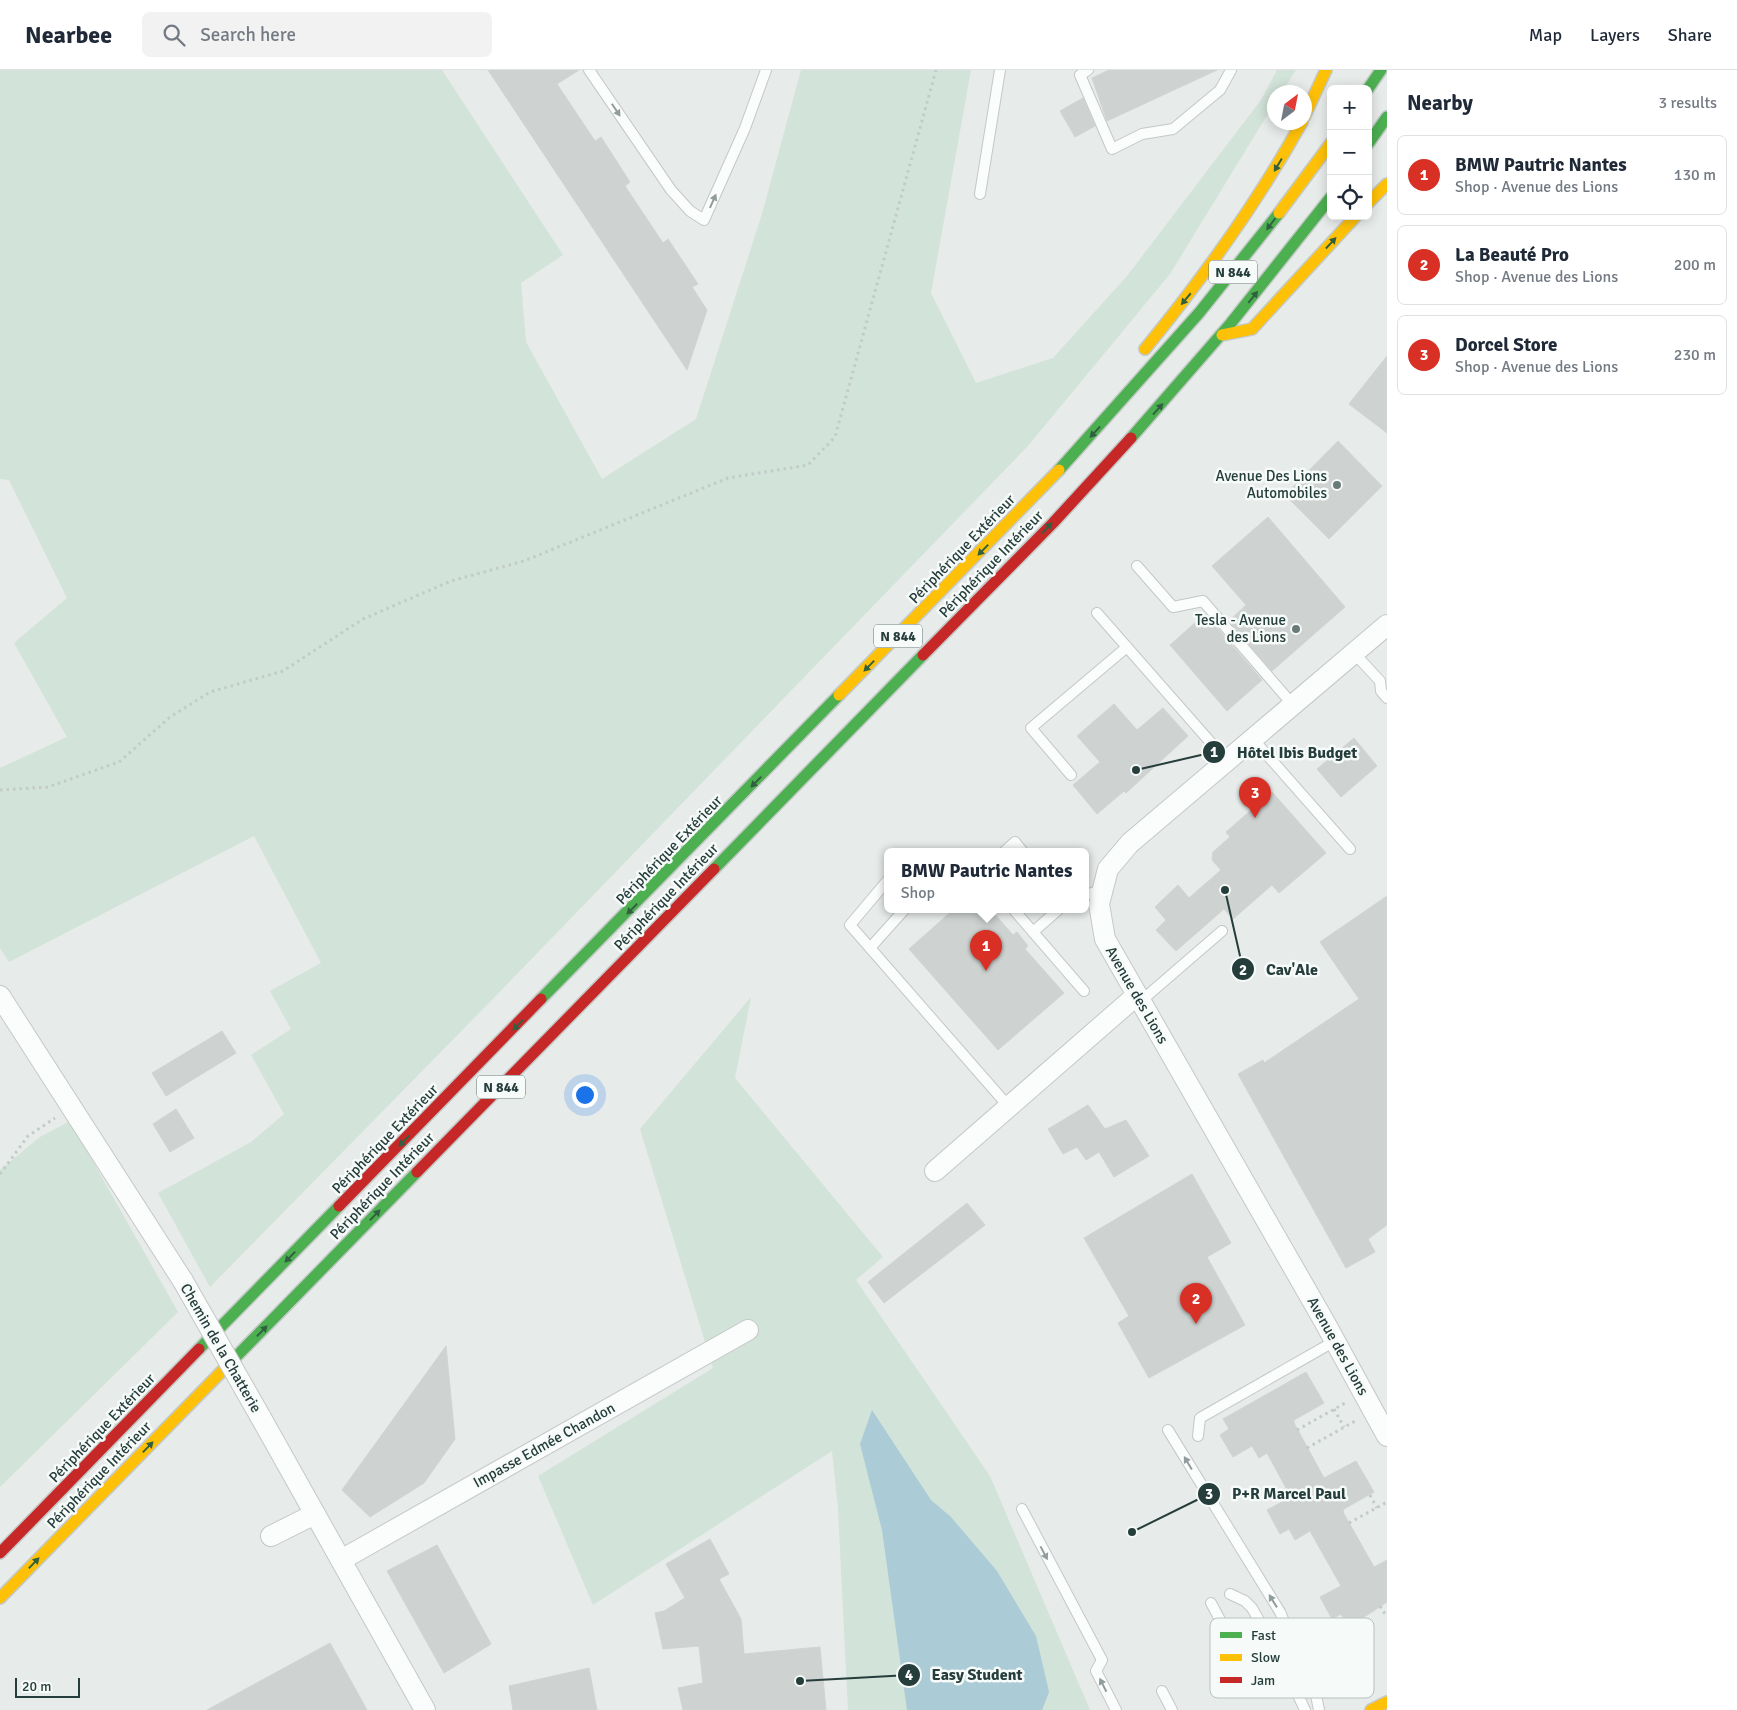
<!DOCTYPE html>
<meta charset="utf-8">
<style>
:root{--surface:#fff;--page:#f2f2f3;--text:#1f2937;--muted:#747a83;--line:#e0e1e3;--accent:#d93025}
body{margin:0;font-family:Signika,sans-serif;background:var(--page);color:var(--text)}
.controls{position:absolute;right:15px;top:15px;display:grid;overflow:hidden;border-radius:8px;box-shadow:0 2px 12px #0003}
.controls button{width:45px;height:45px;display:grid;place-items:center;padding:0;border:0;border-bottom:1px solid var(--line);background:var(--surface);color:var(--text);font:25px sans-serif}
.compass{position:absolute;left:1267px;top:15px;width:45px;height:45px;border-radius:50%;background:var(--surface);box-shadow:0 2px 12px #0003;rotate:32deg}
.scale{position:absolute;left:15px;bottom:12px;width:65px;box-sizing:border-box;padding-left:5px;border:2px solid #253e3b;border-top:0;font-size:14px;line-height:18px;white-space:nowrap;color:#253e3b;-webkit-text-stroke:4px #f6faf8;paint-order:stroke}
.you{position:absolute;left:584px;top:1024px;width:18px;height:18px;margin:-12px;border:4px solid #fff;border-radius:50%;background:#1a73e8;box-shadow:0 0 0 8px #1a73e833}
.badge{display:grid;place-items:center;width:32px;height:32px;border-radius:50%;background:var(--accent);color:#fff;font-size:16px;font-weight:700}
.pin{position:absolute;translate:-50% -41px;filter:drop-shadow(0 1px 2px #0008)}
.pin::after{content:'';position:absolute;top:26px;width:18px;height:15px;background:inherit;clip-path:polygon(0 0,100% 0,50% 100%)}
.popup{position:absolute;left:884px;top:778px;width:205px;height:65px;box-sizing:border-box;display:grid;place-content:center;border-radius:8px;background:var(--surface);filter:drop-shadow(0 1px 4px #0005);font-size:16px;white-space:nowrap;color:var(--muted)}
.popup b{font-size:19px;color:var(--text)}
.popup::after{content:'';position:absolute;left:50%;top:100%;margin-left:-10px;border:10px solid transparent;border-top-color:var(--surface)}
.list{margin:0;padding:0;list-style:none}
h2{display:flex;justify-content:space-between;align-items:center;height:65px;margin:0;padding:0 20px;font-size:21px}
h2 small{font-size:16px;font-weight:400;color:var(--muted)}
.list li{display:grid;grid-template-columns:32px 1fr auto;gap:15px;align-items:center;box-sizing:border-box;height:80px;margin:0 10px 10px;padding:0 10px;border:1px solid var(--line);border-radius:8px}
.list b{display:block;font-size:19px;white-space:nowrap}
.list p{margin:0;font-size:16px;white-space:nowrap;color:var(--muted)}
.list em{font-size:16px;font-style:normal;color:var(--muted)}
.icon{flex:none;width:28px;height:28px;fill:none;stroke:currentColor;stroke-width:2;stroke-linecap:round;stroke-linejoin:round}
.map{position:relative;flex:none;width:1387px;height:1640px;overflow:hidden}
header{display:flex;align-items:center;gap:30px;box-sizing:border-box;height:70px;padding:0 25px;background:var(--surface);border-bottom:1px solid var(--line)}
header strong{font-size:24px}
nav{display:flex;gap:28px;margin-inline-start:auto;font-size:18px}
.search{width:350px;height:45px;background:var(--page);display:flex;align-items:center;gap:12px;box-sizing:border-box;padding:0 18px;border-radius:8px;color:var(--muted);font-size:19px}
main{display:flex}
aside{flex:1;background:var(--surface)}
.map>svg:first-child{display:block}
.green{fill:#d2e3d9}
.water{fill:#abcbd6}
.building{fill:#ced2d1;stroke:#d0d4d3}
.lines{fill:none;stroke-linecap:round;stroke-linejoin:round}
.lane-casing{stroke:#c4c8c7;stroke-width:12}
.street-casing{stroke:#c4c8c7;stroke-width:22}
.fast-casing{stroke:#c3c9c7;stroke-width:14}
.slow-casing{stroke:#c3c9c7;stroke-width:14}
.jam-casing{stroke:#c3c9c7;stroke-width:14}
.path{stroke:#c2cbca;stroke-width:3;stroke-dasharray:2.5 4;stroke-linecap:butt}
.lane{stroke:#fbfcfc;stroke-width:10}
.street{stroke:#fbfcfc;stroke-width:20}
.fast{stroke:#4caf50;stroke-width:11}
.slow{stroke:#ffc107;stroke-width:11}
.jam{stroke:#c62828;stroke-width:11}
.street-bridge-casing{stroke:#c4c8c7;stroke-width:22;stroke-linecap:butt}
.street-bridge{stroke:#fbfcfc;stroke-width:20}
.oneway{fill:#909d9c}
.oneway2{fill:#316041}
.poi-dot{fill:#697b78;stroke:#f6faf8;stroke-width:2}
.labels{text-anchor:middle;stroke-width:5;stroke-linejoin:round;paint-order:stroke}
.shield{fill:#f6faf8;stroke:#647674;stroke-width:1}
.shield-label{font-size:14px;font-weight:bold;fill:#253e3b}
.poi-label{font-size:15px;fill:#253e3b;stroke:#f6faf8;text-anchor:end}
.street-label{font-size:15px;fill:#253e3b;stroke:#f6faf8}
.key{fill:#f6faf8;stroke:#b7c2bf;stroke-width:1}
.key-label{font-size:14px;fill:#253e3b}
.leader{fill:none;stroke:#253e3b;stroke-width:2}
.callout-dot{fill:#253e3b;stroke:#f6faf8;stroke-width:2}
.mark-label{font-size:15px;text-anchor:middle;font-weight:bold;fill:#fff}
.callout-label{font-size:16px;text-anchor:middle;font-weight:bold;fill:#253e3b;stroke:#f6faf8;stroke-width:5;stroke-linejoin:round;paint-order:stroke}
</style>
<header>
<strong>Nearbee</strong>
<div class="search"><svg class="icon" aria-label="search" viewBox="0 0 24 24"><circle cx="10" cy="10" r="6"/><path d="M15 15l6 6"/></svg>Search here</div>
<nav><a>Map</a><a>Layers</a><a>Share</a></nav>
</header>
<main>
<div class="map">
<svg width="1387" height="1640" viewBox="0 0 1387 1640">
<rect width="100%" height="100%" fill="#e7ebea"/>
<g class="green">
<polygon points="0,0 442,0 563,185 521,213 526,272 602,409 696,349 762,144 801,0 971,0 931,223 976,313 1053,288 1127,206 1261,30 1277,0 1296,0 1282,22 1274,22 1274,34 1170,204 1027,377 484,938 210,1217 158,1123 251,1072 284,1044 251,985 291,959 270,921 321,893 254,766 9,892 0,878 0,698 67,667 14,573 67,528 9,410 0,409"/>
<polygon points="751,927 735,1008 883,1187 856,1210 990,1406 1090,1640 848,1640 838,1438 832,1381 593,1535 538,1406 713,1298 640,1059"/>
<polygon points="70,1051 178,1242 0,1417 0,1100 40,1067"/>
</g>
<polygon class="water" points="872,1340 931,1430 951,1447 997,1501 1036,1566 1049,1622 1042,1640 907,1640 882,1460 860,1374"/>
<g class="building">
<polygon points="488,0 579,0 557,14 595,71 601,67 630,112 625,116 663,173 668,169 698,214 692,217 707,240 687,300"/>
<polygon points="1109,0 1217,0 1107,51 1092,8"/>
<polygon points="1083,28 1095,56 1075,67 1060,41"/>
<polygon points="1387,286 1387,363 1349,334"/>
<polygon points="1338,371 1382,416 1329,469 1285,425"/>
<polygon points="1268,447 1345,537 1272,601 1229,551 1246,535 1212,496"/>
<polygon points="1205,544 1262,610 1227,641 1170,575"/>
<polygon points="1114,634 1137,660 1163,638 1188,666 1126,723 1124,721 1097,744 1073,715 1100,692 1077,666"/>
<polygon points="1354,668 1377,696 1341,727 1317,699"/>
<polygon points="1272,722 1326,783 1279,823 1272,815 1233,849 1224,839 1176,881 1156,860 1166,850 1155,837 1178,815 1189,828 1221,800 1212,790 1213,782 1230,767 1226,762"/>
<polygon points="1387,826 1387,1155 1368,1169 1375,1182 1346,1198 1238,1004 1263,990 1264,993 1359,929 1320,872"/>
<polygon points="953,840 991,840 1013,865 1017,862 1028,876 1025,879 1064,923 998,980 909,879"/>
<polygon points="222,961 236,983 166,1026 152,1003"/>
<polygon points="1088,1035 1105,1059 1126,1050 1149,1086 1114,1107 1099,1082 1086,1090 1077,1077 1063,1084 1048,1059"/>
<polygon points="176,1039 194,1068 170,1082 153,1054"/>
<polygon points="1192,1104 1231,1173 1207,1187 1245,1255 1149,1308 1118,1253 1129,1246 1084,1168"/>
<polygon points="967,1133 985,1155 884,1233 868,1212"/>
<polygon points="446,1276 455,1369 424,1413 370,1447 342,1420"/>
<polygon points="1306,1302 1324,1333 1294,1350 1294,1353 1324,1408 1356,1391 1374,1422 1344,1439 1343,1442 1374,1497 1387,1490 1387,1532 1349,1557 1341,1544 1332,1549 1320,1527 1341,1516 1310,1461 1295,1470 1289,1459 1280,1464 1267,1440 1291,1427 1267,1383 1259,1388 1252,1376 1233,1387 1220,1365 1229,1359 1223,1349"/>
<polygon points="710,1469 729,1504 719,1509 741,1549 744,1584 820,1577 826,1640 683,1640 678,1618 703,1613 699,1576 663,1579 655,1543 664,1541 685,1528 666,1494"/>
<polygon points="437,1475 491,1574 444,1603 387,1501"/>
<polygon points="330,1573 367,1640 207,1640"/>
<polygon points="589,1598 597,1640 513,1640 509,1616"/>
</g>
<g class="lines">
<defs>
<g id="lane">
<polyline points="589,0 671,120 690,141 704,150 745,58 766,0"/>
<polyline points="1088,0 1080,5 1112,79 1142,64 1173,59 1220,20 1231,0"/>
<polyline points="980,124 1000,0"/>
<polyline points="1137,496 1173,537 1203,531 1293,635"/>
<polyline points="1097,543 1227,691"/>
<polyline points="1354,583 1380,611 1381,621 1387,628"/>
<polyline points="1253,669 1350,779"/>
<polyline points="1071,705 1031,658 1127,577"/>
<polyline points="1004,782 1015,772 1023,782"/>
<polyline points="887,811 850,855 1009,1037"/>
<polyline points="1085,825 1102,820"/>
<polyline points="1014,840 1084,921"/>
<polyline points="1033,862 1058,840"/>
<polyline points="870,878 904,840"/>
<polyline points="1141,931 1222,861"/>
<polyline points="1168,1360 1280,1542 1306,1605 1315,1620 1319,1640"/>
<polyline points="1198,1366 1200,1348 1335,1271"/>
<polyline points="1022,1439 1102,1590 1096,1601 1116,1640"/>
<polyline points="1230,1524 1245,1531 1252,1538 1282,1591 1305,1640"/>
<polyline points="1211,1533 1255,1615"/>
<polyline points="1162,1621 1172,1640"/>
</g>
<g id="street">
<polyline points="1387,555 1130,773 1108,799 1099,834 1105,869 1324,1251 1387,1366"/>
<polyline points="0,926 183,1211"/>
<polyline points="935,1101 1137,925"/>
<polyline points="260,1346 425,1640"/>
<polyline points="271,1466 315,1444"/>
<polyline points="341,1490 748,1260"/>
</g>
<g id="fast">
<polyline points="1368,19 1381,0"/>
<polyline points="1368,74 1387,47"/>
<polyline points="1131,368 1231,253 1331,127"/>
<polyline points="1059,400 1199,243 1279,143"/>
<polyline points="714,799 923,585"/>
<polyline points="541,929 839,625"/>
<polyline points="199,1279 339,1136"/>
<polyline points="225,1298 417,1102"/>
</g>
<g id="slow">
<polyline points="1304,47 1326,0"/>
<polyline points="1368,133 1387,114"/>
<polyline points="1279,143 1331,73"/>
<polyline points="1222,265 1252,259 1356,146"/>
<path d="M 1145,279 C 1204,207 1257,133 1302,52"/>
<polyline points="839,625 1059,400"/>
<polyline points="0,1528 225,1298"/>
<polyline points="1371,1640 1387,1632"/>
</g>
<g id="jam">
<polyline points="923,585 1053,453 1131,368"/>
<polyline points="417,1102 714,799"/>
<polyline points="339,1136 541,929"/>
<polyline points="0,1483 199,1279"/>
</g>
</defs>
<use href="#lane" class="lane-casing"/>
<use href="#street" class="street-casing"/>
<use href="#fast" class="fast-casing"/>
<use href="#slow" class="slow-casing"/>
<use href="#jam" class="jam-casing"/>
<g class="path">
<polyline points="0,720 48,717 119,692 170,647 210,622 283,601 363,549 451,511 524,491 728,408 808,395 835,367 936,0"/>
<polyline points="0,1104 28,1066 55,1048"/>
<polyline points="1334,1339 1344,1357"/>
<polyline points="1297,1360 1347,1332"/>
<polyline points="1307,1378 1357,1350"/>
<polyline points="1370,1425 1377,1438"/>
<polyline points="1349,1453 1387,1432"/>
<polyline points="1380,1536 1387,1547"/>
</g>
<use href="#lane" class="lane"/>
<use href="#street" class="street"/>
<use href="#fast" class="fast"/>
<use href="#slow" class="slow"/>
<use href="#jam" class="jam"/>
<defs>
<polyline id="street-bridge" points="183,1211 260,1346"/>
</defs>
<use href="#street-bridge" class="street-bridge-casing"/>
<use href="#street-bridge" class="street-bridge"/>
</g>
<defs><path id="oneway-solid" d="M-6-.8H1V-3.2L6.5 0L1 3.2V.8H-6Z" transform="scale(1.25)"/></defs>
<g class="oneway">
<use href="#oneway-solid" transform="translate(616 40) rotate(56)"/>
<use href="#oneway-solid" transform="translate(713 131) rotate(-66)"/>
<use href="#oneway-solid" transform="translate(1188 1393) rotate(-121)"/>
<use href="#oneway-solid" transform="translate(1044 1483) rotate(62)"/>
<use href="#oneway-solid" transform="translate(1273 1531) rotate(-122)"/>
<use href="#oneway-solid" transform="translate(1103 1615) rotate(-117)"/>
</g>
<g class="oneway2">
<use href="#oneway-solid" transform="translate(1278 95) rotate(121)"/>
<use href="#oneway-solid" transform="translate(1271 154) rotate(127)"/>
<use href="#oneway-solid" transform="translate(1331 173) rotate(-47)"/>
<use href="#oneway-solid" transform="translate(1253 227) rotate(-51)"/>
<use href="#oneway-solid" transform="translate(1186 229) rotate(130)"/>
<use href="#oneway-solid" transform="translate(1158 339) rotate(-48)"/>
<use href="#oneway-solid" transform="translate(1095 362) rotate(133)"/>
<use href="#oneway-solid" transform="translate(1047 458) rotate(-46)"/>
<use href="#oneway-solid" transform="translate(983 480) rotate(134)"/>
<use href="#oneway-solid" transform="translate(869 596) rotate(134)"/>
<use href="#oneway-solid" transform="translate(756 712) rotate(134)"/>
<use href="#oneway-solid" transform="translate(632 839) rotate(134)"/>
<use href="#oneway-solid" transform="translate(518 955) rotate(134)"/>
<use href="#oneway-solid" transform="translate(404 1071) rotate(134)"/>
<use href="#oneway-solid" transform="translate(375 1145) rotate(-46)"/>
<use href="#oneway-solid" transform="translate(290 1187) rotate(134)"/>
<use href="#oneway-solid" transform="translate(262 1261) rotate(-46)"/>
<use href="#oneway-solid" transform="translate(148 1377) rotate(-46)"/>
<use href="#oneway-solid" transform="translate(34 1493) rotate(-46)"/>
</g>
<g class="poi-dot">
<circle cx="1337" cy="415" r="5"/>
<circle cx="1296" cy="559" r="5"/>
</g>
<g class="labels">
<g class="shield">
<rect x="1209" y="190.5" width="48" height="23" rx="4"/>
<rect x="874" y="554.5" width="48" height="23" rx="4"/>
<rect x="477" y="1005.5" width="48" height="23" rx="4"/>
</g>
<g class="shield-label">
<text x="1233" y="207">N 844</text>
<text x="898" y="571">N 844</text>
<text x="501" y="1022">N 844</text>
</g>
<g class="poi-label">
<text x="1327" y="411">Avenue Des Lions<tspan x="1327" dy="17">Automobiles</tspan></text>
<text x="1286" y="555">Tesla - Avenue<tspan x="1286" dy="17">des Lions</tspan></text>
</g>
<g class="street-label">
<text transform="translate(962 479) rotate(-46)" y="5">Périphérique Extérieur</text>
<text transform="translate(991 494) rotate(-46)" y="5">Périphérique Intérieur</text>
<text transform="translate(669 780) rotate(-46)" y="5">Périphérique Extérieur</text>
<text transform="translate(666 827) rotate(-46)" y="5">Périphérique Intérieur</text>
<text transform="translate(1137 925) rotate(60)" y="5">Avenue des Lions</text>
<text transform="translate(385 1069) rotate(-46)" y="5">Périphérique Extérieur</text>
<text transform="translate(382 1116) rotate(-46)" y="5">Périphérique Intérieur</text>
<text transform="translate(1338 1276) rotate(61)" y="5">Avenue des Lions</text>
<text transform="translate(221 1278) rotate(60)" y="5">Chemin de la Chatterie</text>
<text transform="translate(102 1358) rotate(-46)" y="5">Périphérique Extérieur</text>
<text transform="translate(544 1375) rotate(-29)" y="5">Impasse Edmée Chandon</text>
<text transform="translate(99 1405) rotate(-46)" y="5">Périphérique Intérieur</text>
</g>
</g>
<rect x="1210" y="1548" width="164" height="80" rx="8" class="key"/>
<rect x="1220" y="1562" width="22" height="6" fill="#4caf50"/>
<rect x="1220" y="1584" width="22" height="7" fill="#ffc107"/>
<rect x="1220" y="1607" width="22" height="6" fill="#c62828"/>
<g class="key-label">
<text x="1251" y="1570">Fast</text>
<text x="1251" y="1592">Slow</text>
<text x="1251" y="1615">Jam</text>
</g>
<path class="leader" d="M1136 700L1214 682M1225 820L1243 899M1132 1462L1209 1424M800 1611L909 1605"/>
<g class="callout-dot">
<circle cx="1136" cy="700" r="5"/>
<circle cx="1225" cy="820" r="5"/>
<circle cx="1132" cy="1462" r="5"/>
<circle cx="800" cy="1611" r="5"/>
<circle cx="1214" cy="682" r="12"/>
<circle cx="1243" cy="899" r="12"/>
<circle cx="1209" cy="1424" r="12"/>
<circle cx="909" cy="1605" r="12"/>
</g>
<g class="mark-label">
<text x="1214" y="687">1</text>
<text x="1243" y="905">2</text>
<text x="1209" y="1429">3</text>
<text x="909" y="1610">4</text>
</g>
<g class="callout-label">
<text x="1297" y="688">Hôtel Ibis Budget</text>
<text x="1292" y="905">Cav'Ale</text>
<text x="1289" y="1429">P+R Marcel Paul</text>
<text x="977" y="1610">Easy Student</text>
</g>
</svg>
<div class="controls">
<button>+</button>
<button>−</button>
<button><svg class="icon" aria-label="locate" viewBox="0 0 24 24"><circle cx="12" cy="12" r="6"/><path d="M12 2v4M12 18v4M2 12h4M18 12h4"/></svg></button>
</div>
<svg class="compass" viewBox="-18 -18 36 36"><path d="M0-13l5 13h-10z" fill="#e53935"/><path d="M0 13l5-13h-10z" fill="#747a83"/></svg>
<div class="scale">20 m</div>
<div class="you"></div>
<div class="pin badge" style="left:986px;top:901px">1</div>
<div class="popup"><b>BMW Pautric Nantes</b>Shop</div>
<div class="pin badge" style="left:1196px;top:1254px">2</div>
<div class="pin badge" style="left:1255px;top:748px">3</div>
</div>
<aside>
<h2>Nearby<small>3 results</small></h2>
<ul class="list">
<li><span class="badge">1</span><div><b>BMW Pautric Nantes</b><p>Shop · Avenue des Lions</p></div><em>130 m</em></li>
<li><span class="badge">2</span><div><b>La Beauté Pro</b><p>Shop · Avenue des Lions</p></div><em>200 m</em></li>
<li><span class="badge">3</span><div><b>Dorcel Store</b><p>Shop · Avenue des Lions</p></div><em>230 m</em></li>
</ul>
</aside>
</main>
